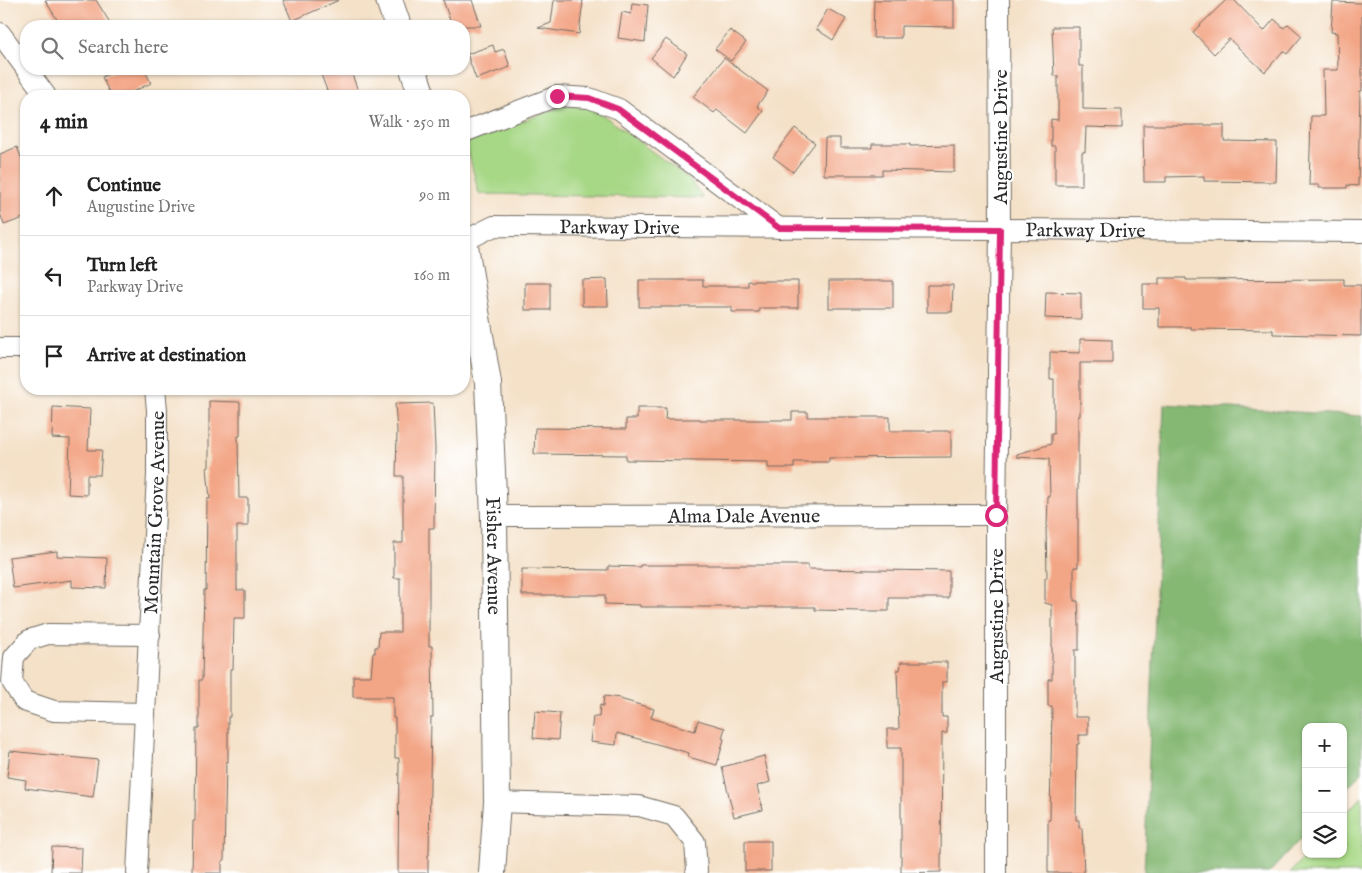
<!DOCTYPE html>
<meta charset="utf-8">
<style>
:root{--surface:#fff;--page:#f2f2f2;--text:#222;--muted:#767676;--line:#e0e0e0}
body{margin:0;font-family:"IM FELL English",serif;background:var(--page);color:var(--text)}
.controls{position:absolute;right:15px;bottom:15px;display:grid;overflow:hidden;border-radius:10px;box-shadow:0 1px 4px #0004}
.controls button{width:45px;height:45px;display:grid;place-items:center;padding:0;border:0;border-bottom:1px solid var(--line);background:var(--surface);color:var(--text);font:25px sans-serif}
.stop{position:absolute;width:15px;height:15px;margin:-11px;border:4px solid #db2777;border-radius:50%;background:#fff}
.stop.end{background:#db2777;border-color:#fff;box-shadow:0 1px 5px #0008}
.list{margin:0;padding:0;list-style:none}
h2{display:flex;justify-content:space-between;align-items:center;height:65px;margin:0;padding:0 20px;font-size:21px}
h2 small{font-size:16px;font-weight:400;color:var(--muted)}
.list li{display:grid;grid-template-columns:32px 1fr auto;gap:15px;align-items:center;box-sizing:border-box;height:80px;padding:0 20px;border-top:1px solid var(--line)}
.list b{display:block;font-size:19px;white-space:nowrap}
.list p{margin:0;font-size:16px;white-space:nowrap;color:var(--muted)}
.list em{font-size:16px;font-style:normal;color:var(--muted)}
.icon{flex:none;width:28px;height:28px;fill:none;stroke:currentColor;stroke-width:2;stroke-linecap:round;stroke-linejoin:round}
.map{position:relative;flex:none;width:1362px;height:873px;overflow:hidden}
.search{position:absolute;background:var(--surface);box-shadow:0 1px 4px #0004;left:20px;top:20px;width:450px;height:55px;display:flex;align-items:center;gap:12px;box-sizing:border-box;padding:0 18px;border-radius:20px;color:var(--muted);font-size:19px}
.panel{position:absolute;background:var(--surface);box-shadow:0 1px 4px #0004;left:20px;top:90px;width:450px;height:305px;border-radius:20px}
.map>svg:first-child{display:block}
.green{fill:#a7d886;stroke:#698258}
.forest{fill:#85b873;stroke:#58724f}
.building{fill:#f3a686}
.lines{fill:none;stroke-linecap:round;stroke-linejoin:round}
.minor-casing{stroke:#716b62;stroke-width:22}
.tertiary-casing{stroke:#716b62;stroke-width:28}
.minor{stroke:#fff;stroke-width:20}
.tertiary{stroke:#fff;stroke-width:26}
.route{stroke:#db2777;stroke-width:6}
.labels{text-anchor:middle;stroke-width:4;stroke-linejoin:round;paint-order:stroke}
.street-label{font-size:20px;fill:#2b2b2b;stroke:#fff}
</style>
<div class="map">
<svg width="1362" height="873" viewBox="0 0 1362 873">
<rect width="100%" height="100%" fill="#fff"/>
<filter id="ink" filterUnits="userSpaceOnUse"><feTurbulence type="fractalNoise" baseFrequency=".02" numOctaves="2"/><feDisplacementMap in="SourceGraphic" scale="10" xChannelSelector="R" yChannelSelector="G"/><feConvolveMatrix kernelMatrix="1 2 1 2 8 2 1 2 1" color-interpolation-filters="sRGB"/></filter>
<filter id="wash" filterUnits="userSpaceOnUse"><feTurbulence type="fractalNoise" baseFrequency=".0096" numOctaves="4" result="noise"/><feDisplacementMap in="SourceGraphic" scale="20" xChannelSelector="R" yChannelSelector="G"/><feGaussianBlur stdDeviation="1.12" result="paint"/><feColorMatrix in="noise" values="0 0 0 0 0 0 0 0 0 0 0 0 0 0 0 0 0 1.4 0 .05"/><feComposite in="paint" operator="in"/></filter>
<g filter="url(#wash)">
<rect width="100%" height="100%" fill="#f4e1c8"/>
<g class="green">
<polygon points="565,105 592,107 688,178 703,198 479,194 466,143"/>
<polygon points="1362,797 1362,873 1290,873 1307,854 1343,854 1343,816"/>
</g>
<polygon class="forest" points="1164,404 1362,416 1362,772 1343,792 1343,727 1306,727 1306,833 1269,873 1144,873"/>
<g id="blocks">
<g class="building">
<polygon points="45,0 96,0 112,26 61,26"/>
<polygon points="283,0 339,0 292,21"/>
<polygon points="443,0 472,0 481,26 452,26"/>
<polygon points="554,0 583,0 579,34 538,28 551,23"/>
<polygon points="874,0 954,0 954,27 901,26 901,38 873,38"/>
<polygon points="1226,0 1234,0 1264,31 1274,19 1284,28 1288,24 1302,36 1287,54 1283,51 1265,72 1229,39 1214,54 1193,32"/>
<polygon points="1333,2 1362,3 1362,91 1360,91 1358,186 1347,185 1347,188 1319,188 1319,185 1309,185 1311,116 1324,116 1323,70 1338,70 1337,33 1331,32"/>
<polygon points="632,3 648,5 645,42 618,38 622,12 631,14"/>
<polygon points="828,9 846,19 833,40 816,29"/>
<polygon points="1052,27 1079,27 1079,66 1083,66 1083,109 1122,110 1122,128 1086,127 1085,152 1082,152 1082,185 1055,185 1055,146 1051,146 1051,119 1058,120 1058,76 1054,76"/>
<polygon points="730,30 746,42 731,61 715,49"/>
<polygon points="666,39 687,54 673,76 651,58"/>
<polygon points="493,45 495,52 504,49 510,67 476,79 467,54"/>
<polygon points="724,58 768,91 757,106 763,111 747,133 717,110 714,113 693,97"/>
<polygon points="119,69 144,69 151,83 124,96 111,96 102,77"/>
<polygon points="319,69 350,69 360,96 329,96"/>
<polygon points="1143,125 1224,125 1224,141 1277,142 1276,182 1204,181 1204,176 1166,177 1166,182 1144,182"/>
<polygon points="795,128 815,143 793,172 773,157"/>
<polygon points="825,138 840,138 840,148 872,148 872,144 910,144 910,146 954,145 954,172 882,170 882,175 824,175"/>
<polygon points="17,147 26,169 26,217 4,225 0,213 0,154"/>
<polygon points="1159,278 1186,278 1186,280 1344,279 1344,285 1361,285 1361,336 1273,334 1273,330 1191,329 1191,327 1159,327 1159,308 1143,308 1143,284 1159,284"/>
<polygon points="607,279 608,306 582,306 582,280"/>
<polygon points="639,280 703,280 703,286 748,286 748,281 798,281 798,308 759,308 759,312 732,312 732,307 639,307"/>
<rect x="829" y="281" width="64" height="27"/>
<rect x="525" y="283" width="25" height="27"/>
<polygon points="927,285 953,285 952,312 927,312"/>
<polygon points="1046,292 1081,293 1081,319 1045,318"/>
<polygon points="1080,339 1112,340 1112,363 1080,363 1080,416 1078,416 1078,567 1074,567 1074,601 1078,601 1079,624 1079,650 1075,650 1075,717 1088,717 1088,735 1079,735 1079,744 1077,744 1076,820 1079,820 1079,828 1082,828 1084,873 1048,873 1048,820 1050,820 1052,706 1048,706 1048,679 1052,679 1052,605 1045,603 1045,578 1047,578 1046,527 1047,527 1048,497 1050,497 1049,459 1017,457 1017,454 1051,444 1051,434 1054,434 1054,379 1050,379 1050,352 1080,353"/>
<polygon points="209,401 240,402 240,436 238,436 239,498 248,498 248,526 237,526 237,590 245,590 245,618 234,618 233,669 230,669 230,717 228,717 228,762 226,762 224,861 222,861 222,873 192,873 193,821 195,821 196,728 199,728 199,680 202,680 204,590 206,590 207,499 210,499 207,468 209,467"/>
<polygon points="433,403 435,449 434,528 429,528 429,646 432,646 433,717 431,717 429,855 428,855 428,873 398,873 399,758 395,758 395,718 393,718 393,697 353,697 353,676 371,676 373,653 375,653 375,647 378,647 379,632 400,632 400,578 394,578 394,543 403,543 403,476 396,476 397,431 395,404"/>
<polygon points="53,407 90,409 88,450 102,450 100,475 87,475 87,495 68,494 70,439 52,438"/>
<polygon points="637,408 666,408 665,419 700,419 700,420 792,420 792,412 808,412 808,417 890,417 890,431 951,431 951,457 829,458 829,462 794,462 794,468 768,468 768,462 626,460 626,455 534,454 535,428 626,429 626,419 637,419"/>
<polygon points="57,551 57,556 107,558 106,588 72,587 72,580 13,588 9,557"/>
<polygon points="640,565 808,565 808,569 949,571 949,598 889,598 889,611 862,611 815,610 815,607 640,607 640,605 605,604 605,595 522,595 522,569 608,570 608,566 640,567"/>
<polygon points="901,662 947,662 947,682 942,682 942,717 947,717 947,733 942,733 941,872 901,873 901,748 887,748 887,729 899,729 897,670 900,670"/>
<polygon points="604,696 620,698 620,699 654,709 651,718 695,731 698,720 725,728 722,738 724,739 717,765 688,757 689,753 617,733 616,745 590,742 593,717 599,717 600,705 603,706"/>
<polygon points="535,711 560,713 558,740 533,738"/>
<polygon points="10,751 98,760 93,797 25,788 26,780 7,777"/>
<polygon points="764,756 770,782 757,786 763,810 734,817 722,767"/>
<rect x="745" y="841" width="26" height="30"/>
<polygon points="52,847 82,848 81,873 51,873"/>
</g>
</g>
</g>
<g filter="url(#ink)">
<use href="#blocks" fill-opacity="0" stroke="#716b62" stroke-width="1"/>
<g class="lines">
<defs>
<g id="minor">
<polyline points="0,33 46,96"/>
<polyline points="464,132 557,96 589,98 619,109 779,228"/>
<path id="s1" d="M 464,241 L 494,226 L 1000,229 L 1362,232"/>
<polyline points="0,348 26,348"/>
<path id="s2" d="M 494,516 L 996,515"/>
<polyline points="145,713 54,711 24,701 12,682 14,657 29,640 48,634 150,635"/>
<polyline points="497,802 639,806 674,816 695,842 697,871 696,873"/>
<path id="s3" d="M 137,873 L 157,475 L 157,410 L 155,389"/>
<polyline points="996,873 996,515 1000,229 999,0"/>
</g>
<g id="tertiary">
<polyline points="389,0 398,26"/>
<polyline points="413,69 422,96"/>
<path id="s4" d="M 464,240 L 488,383 L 494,516 L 497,802 L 492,873"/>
</g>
</defs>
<use href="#minor" class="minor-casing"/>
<use href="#tertiary" class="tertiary-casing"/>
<use href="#minor" class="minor"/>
<use href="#tertiary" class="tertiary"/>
</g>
</g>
<g class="lines" filter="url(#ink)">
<polyline class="route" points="557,96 589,98 618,109 779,228 1000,229 996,515"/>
</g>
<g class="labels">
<g class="street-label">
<text transform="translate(1000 137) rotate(-90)" y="7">Augustine Drive</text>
<text dy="7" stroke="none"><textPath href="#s1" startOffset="159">Parkway Drive</textPath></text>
<text dy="7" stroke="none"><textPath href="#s1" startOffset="625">Parkway Drive</textPath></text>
<text dy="7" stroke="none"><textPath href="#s3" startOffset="361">Mountain Grove Avenue</textPath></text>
<text dy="7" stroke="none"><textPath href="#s2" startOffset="250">Alma Dale Avenue</textPath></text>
<text dy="7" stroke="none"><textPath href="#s4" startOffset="318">Fisher Avenue</textPath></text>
<text transform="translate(996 616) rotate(-90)" y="7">Augustine Drive</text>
</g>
</g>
</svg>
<div class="controls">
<button>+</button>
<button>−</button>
<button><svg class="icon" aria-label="layers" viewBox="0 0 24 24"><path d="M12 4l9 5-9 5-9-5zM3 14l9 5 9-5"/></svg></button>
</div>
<div class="stop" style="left:996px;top:515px"></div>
<div class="stop end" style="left:557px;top:96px"></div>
<div class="search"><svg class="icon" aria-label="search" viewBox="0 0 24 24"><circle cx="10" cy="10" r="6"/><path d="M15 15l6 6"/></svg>Search here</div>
<section class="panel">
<h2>4 min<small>Walk · 250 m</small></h2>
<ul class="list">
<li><svg class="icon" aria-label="ahead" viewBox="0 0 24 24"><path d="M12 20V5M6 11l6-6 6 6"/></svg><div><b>Continue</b><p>Augustine Drive</p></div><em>90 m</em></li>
<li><svg class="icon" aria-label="left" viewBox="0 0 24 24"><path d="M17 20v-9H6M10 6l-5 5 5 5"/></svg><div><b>Turn left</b><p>Parkway Drive</p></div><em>160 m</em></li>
<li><svg class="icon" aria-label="arrive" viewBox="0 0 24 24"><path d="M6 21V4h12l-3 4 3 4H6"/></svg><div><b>Arrive at destination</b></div></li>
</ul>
</section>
</div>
